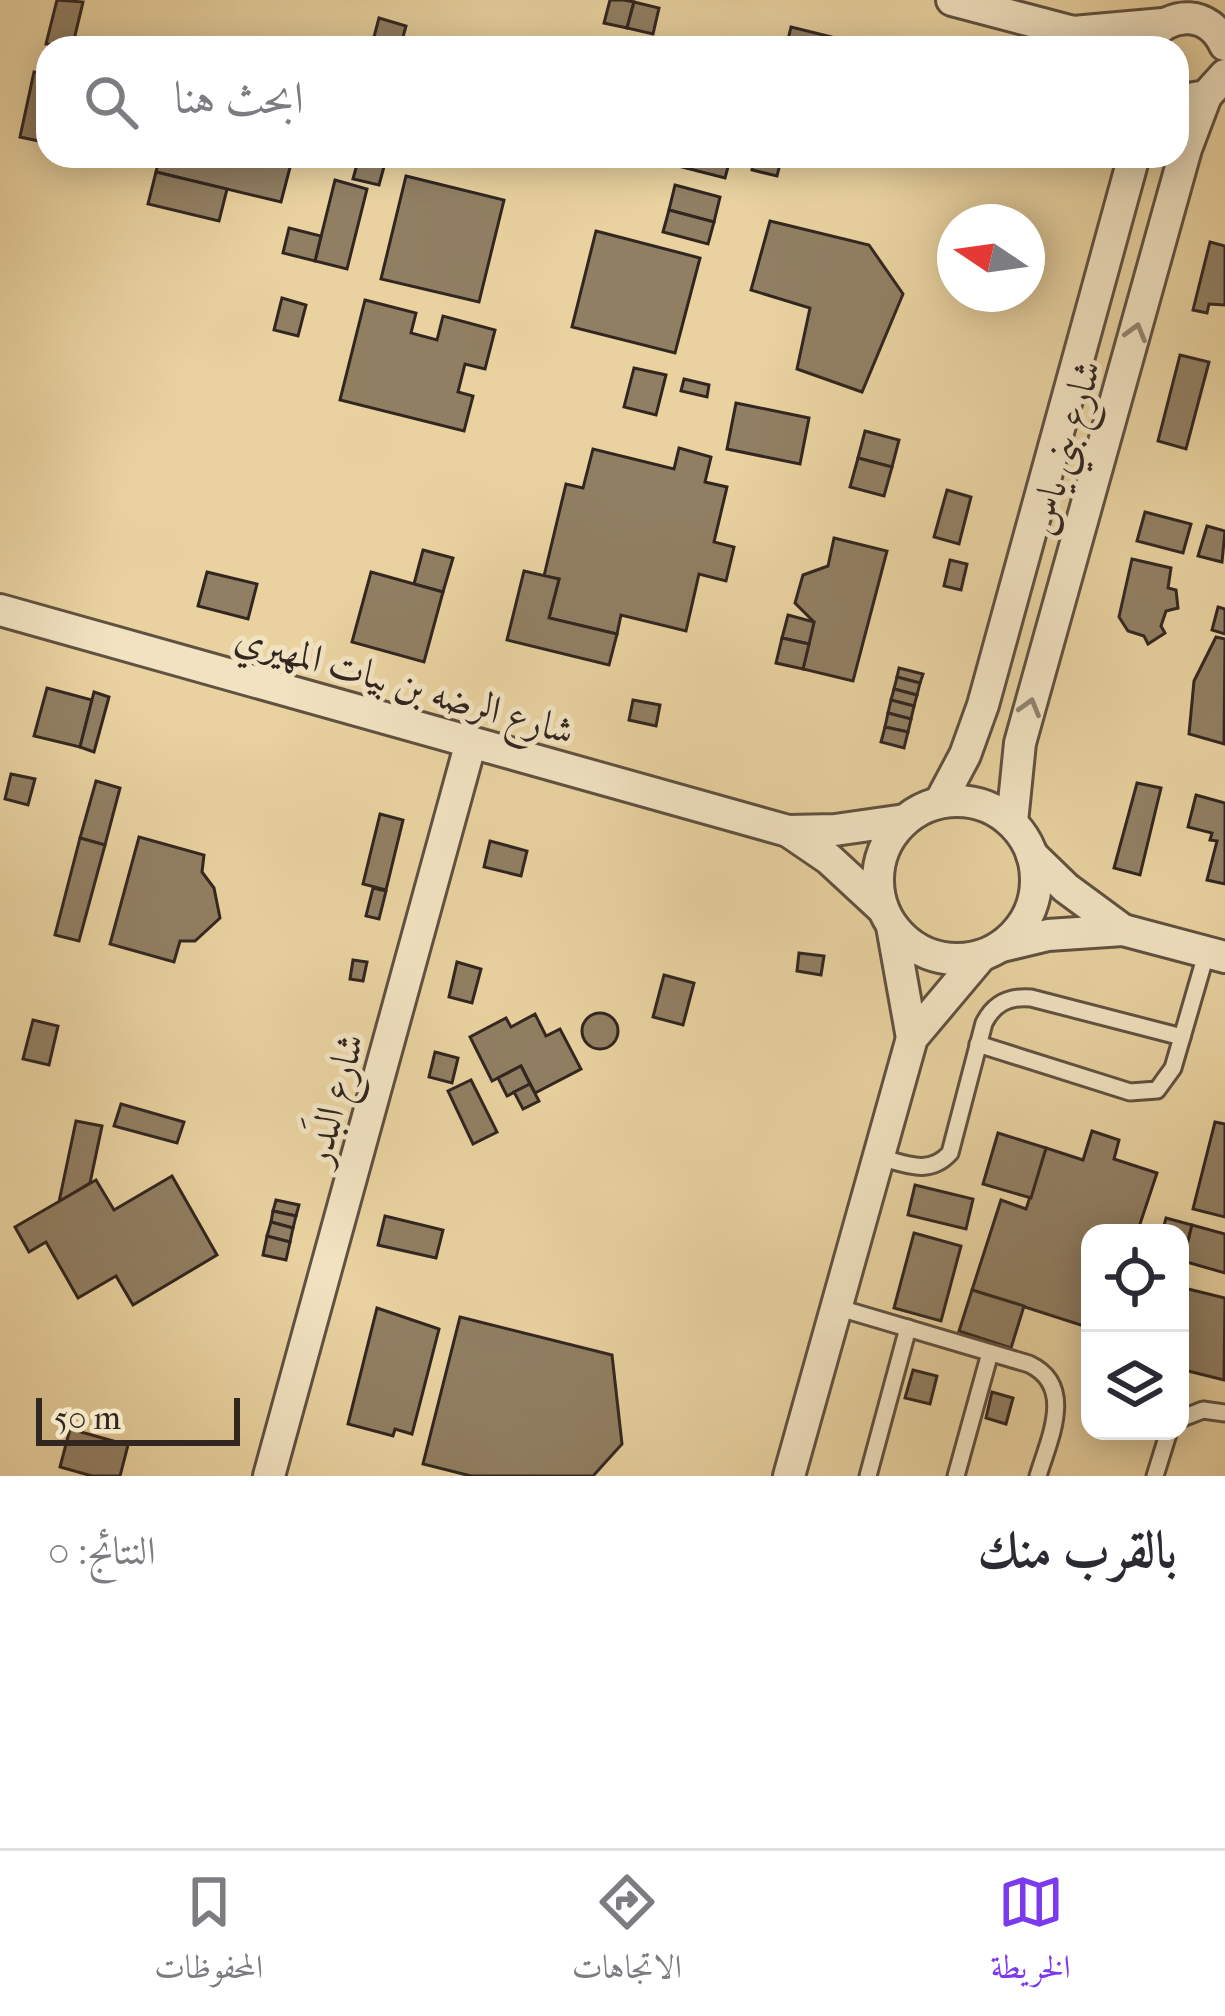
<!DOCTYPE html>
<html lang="ar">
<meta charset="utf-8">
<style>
:root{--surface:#fff;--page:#f7f7f7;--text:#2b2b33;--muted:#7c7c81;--line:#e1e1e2;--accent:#7c3aed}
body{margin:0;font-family:"IM FELL French Canon",Amiri,serif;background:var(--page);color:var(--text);direction:rtl}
.controls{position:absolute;right:36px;bottom:36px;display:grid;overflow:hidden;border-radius:24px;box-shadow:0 6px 30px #0003}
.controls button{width:108px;height:108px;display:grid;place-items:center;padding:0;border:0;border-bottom:3px solid var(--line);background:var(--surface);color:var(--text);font:60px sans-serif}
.compass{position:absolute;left:937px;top:204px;width:108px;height:108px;border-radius:50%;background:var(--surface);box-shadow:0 6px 30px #0003;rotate:283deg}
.scale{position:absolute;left:36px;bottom:30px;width:204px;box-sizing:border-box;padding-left:12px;border:6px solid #322621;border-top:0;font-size:33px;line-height:42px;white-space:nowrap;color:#322621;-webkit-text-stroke:9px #f1e2c1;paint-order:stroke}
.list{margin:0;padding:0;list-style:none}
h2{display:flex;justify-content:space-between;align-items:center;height:156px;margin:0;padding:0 48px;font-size:51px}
h2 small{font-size:39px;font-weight:400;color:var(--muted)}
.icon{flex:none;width:66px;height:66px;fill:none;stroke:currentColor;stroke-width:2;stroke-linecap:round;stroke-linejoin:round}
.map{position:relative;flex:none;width:1225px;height:1476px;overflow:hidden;direction:ltr}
.search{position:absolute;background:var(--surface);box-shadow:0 6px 30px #0003;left:36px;right:36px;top:36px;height:132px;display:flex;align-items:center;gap:30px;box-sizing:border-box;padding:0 42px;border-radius:36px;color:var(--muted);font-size:45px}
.sheet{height:372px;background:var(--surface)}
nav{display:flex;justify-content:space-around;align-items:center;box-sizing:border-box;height:168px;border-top:3px solid var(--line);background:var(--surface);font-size:33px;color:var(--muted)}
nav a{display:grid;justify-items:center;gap:6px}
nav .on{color:var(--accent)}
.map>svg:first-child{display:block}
.building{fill:#917f63;stroke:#322621;stroke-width:3}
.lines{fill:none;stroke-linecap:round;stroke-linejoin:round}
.lane-casing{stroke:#605141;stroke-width:21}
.street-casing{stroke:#605141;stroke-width:36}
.lane{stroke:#f1e2c1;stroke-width:15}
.street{stroke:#f1e2c1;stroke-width:30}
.oneway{stroke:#928471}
.labels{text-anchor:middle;stroke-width:10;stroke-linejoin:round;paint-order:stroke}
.street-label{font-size:39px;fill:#322621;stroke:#f1e2c1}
</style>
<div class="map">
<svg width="1225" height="1476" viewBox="0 0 1225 1476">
<rect width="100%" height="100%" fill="#e9d2a0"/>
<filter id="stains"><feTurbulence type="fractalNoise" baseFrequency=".00167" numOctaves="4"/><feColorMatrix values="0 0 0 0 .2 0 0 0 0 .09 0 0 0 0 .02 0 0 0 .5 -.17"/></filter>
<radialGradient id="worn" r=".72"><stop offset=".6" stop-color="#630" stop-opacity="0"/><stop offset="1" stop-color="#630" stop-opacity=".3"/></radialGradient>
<g class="building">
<polygon points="57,0 83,2 72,48 46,44"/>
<polygon points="624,0 634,2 627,28 604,23 610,0"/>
<polygon points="634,2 659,8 653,34 627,28"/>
<polygon points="379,18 406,26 400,48 371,48"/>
<polygon points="791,27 832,37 829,48 786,48"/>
<polygon points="34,72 48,75 48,143 20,137"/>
<polygon points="160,156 293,156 281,202 156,172"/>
<polygon points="639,156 731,156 725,178"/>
<polygon points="755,156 782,156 777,176 752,170"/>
<polygon points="359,157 385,163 379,185 353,179"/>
<polygon points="156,172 227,189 219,221 148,204"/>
<polygon points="406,176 504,200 479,302 381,279"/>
<polygon points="335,180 367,189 347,269 315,261"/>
<polygon points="675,185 720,197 714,222 669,210"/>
<polygon points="669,210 714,222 708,244 663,232"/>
<polygon points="770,221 869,245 903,294 862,392 797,369 810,308 751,290"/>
<polygon points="289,228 321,236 315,261 283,253"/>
<polygon points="596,231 700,258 675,353 572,327"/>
<polygon points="1210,242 1225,246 1225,305 1209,304 1207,313 1193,310"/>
<polygon points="282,298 306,305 298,336 274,330"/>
<polygon points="365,300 416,313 411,333 437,340 443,316 495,330 485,369 465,364 458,392 473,396 464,431 340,400"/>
<polygon points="1180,355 1209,362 1186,449 1158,441"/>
<polygon points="634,368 666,375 656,415 624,407"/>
<polygon points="684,379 709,385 707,397 681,391"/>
<polygon points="736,403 809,418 800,464 727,449"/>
<polygon points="865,431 899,440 892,467 858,458"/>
<polygon points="679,448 711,457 705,482 727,487 714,542 734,547 726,581 699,574 686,631 621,615 617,634 549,618 559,579 544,576 566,484 583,488 593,449 674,469"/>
<polygon points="858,458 892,467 884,496 850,487"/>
<polygon points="947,490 971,497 959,544 934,537"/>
<polygon points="1145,512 1191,524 1183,553 1137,541"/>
<polygon points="1207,526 1225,531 1222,562 1198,556"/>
<polygon points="834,538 887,551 853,681 803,669 814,622 795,603 803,575 828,566"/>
<polygon points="423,550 453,558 443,592 414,584"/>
<polygon points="1132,559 1171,568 1168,588 1176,590 1178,608 1166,611 1161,626 1165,633 1148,644 1144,636 1128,631 1119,617"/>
<polygon points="950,560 967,564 961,590 944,586"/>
<polygon points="524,571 559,579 549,618 617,634 609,665 507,640"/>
<polygon points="207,572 257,584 248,619 198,606"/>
<polygon points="371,572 443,592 424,662 352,642"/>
<polygon points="1218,607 1225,609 1225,634 1212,630"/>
<polygon points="788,615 814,622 809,644 782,638"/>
<polygon points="1216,637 1225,639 1224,744 1189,734 1194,681"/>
<polygon points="782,638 809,644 803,669 776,663"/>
<polygon points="899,668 923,674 920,683 897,677"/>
<polygon points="897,677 920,683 917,695 894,689"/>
<polygon points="47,688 92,700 80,747 34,736"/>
<polygon points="894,689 917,695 914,706 891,700"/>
<polygon points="94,692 109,697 94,752 80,747"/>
<polygon points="633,700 660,705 656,726 629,720"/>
<polygon points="891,700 914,706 911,719 888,713"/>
<polygon points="888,713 911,719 908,732 885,727"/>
<polygon points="885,727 908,732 904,748 881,742"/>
<polygon points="11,774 35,779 28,805 5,799"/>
<polygon points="96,781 120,788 105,845 80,838"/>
<polygon points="1137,783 1161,788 1140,875 1114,868"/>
<polygon points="1196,795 1225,803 1225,884 1207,880 1217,841 1210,840 1212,833 1188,827"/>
<polygon points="380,814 403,820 386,890 363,884"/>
<polygon points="139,837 204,855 202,872 214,888 220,918 195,941 180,941 174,962 110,944"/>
<polygon points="80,838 105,845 79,941 55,935"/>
<polygon points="490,841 527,851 521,876 484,867"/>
<polygon points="373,888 386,891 379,919 366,916"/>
<polygon points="799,953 824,956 821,975 797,971"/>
<polygon points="353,960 367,962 363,981 350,979"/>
<polygon points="457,962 481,969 472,1003 449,997"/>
<polygon points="664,975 694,983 683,1025 653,1017"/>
<circle cx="600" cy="1031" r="18"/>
<polygon points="535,1014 546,1036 560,1029 581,1069 535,1093 521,1066 492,1081 470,1037 506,1018 511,1027"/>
<polygon points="33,1020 58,1026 49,1065 23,1059"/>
<polygon points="435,1052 458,1058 452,1083 429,1077"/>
<polygon points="521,1066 530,1084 507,1096 498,1078"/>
<polygon points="471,1080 497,1132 473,1144 448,1091"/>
<polygon points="530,1084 539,1101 523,1109 514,1092"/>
<polygon points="121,1104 184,1122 177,1143 114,1126"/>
<polygon points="76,1121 102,1126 90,1183 59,1202"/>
<polygon points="1215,1122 1225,1124 1225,1217 1193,1209"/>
<polygon points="1092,1131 1119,1140 1114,1159 1157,1173 1137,1233 1090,1233 1090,1328 972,1290 1001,1200 1026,1209 1046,1148 1083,1160"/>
<polygon points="998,1133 1046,1148 1031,1198 983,1184"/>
<polygon points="172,1176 217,1255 133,1305 116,1276 78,1298 46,1242 29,1252 15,1227 96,1180 114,1210"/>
<polygon points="915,1185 973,1199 966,1229 908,1215"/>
<polygon points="276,1200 299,1205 296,1216 273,1211"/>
<polygon points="273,1211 296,1216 293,1228 271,1222"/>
<polygon points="385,1216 443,1230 436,1258 378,1245"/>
<polygon points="1166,1218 1192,1225 1183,1261 1180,1233 1162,1233"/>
<polygon points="271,1222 293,1228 290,1242 267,1236"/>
<polygon points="1192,1225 1225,1234 1225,1273 1183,1261"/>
<polygon points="914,1233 961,1246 941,1321 894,1308"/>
<polygon points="267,1236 290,1242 286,1260 263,1255"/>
<polygon points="1180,1287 1225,1298 1224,1380 1180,1369"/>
<polygon points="972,1290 1024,1306 1011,1348 959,1331"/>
<polygon points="377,1308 439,1329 412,1434 395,1429 393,1436 348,1424"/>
<polygon points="460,1317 612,1355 622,1444 593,1476 471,1476 423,1464"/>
<polygon points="913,1370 937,1376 930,1404 905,1398"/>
<polygon points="992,1392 1013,1398 1006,1424 986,1418"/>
<polygon points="70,1429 128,1445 120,1476 92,1476 60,1467"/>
</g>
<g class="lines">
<defs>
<g id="lane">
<polyline points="978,1044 1130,1092 1157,1090 1173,1068 1207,951"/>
<path d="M 879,1157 C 906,1164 929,1176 950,1153 L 984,1023 C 994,1003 1009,996 1031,998 L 1182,1037"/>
<path d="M 836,1307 L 1029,1364 C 1076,1386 1049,1439 1038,1476"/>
<polyline points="1180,1419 1203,1410 1225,1413"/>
<polyline points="868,1476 908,1328"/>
<polyline points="956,1476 990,1353"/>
<polyline points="1155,1476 1169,1431"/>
</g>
<g id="street">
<polyline points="952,0 1073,32 1163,24"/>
<path d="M 1149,38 C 1172,10 1209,11 1225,45"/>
<polyline points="1177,101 1206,96 1225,75"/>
<polyline points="0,610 788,831 835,830 905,820"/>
<circle cx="957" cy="880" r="79"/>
<polyline points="940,802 965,755 983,705 1134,156"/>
<polyline points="1012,822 1020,743 1186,149 1206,96"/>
<polyline points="788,831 829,859 883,909"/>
<polyline points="1032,855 1066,888 1123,930"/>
<polyline points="892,926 912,1038"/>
<polyline points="1002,946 1048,935 1123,930 1225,957"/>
<polyline points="269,1476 471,742"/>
<polyline points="789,1476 912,1038 981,956"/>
</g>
</defs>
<use href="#lane" class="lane-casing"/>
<use href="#street" class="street-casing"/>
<use href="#lane" class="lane"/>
<use href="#street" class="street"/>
</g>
<defs><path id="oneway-chevron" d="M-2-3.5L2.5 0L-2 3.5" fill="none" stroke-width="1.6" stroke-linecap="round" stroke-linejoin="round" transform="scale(3)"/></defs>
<g class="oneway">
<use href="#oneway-chevron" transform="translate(1136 332) rotate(-74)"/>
<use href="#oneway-chevron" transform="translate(1030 707) rotate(-74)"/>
</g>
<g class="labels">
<g class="street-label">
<text transform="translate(1063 447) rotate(-74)" y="14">شارع بني ياس</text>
<text transform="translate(405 683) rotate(16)" y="14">شارع الرضه بن بيات المهيري</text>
<text transform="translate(333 1099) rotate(-75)" y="14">شارع البَدر</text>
</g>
</g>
<rect width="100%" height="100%" filter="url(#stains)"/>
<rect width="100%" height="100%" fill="url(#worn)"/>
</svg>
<div class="controls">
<button><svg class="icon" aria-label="locate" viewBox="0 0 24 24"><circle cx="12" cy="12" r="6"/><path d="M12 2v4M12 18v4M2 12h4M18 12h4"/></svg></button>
<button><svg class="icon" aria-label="layers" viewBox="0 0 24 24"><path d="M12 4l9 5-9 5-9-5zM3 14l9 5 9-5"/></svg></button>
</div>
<svg class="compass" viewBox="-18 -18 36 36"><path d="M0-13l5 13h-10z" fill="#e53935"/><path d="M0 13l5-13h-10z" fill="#7c7c81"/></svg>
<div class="scale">50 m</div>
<div class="search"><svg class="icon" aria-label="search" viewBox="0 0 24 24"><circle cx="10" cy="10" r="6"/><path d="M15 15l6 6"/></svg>ابحث هنا</div>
</div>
<section class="sheet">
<h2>بالقرب منك<small>النتائج: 0</small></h2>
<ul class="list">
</ul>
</section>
<nav>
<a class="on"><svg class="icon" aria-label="map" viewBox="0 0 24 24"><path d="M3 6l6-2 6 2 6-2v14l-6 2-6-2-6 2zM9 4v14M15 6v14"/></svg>الخريطة</a>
<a><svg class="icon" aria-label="directions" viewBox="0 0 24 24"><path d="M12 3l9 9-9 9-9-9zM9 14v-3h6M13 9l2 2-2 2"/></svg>الاتجاهات</a>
<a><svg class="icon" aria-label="saved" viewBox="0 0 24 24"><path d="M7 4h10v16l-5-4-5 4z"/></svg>المحفوظات</a>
</nav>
